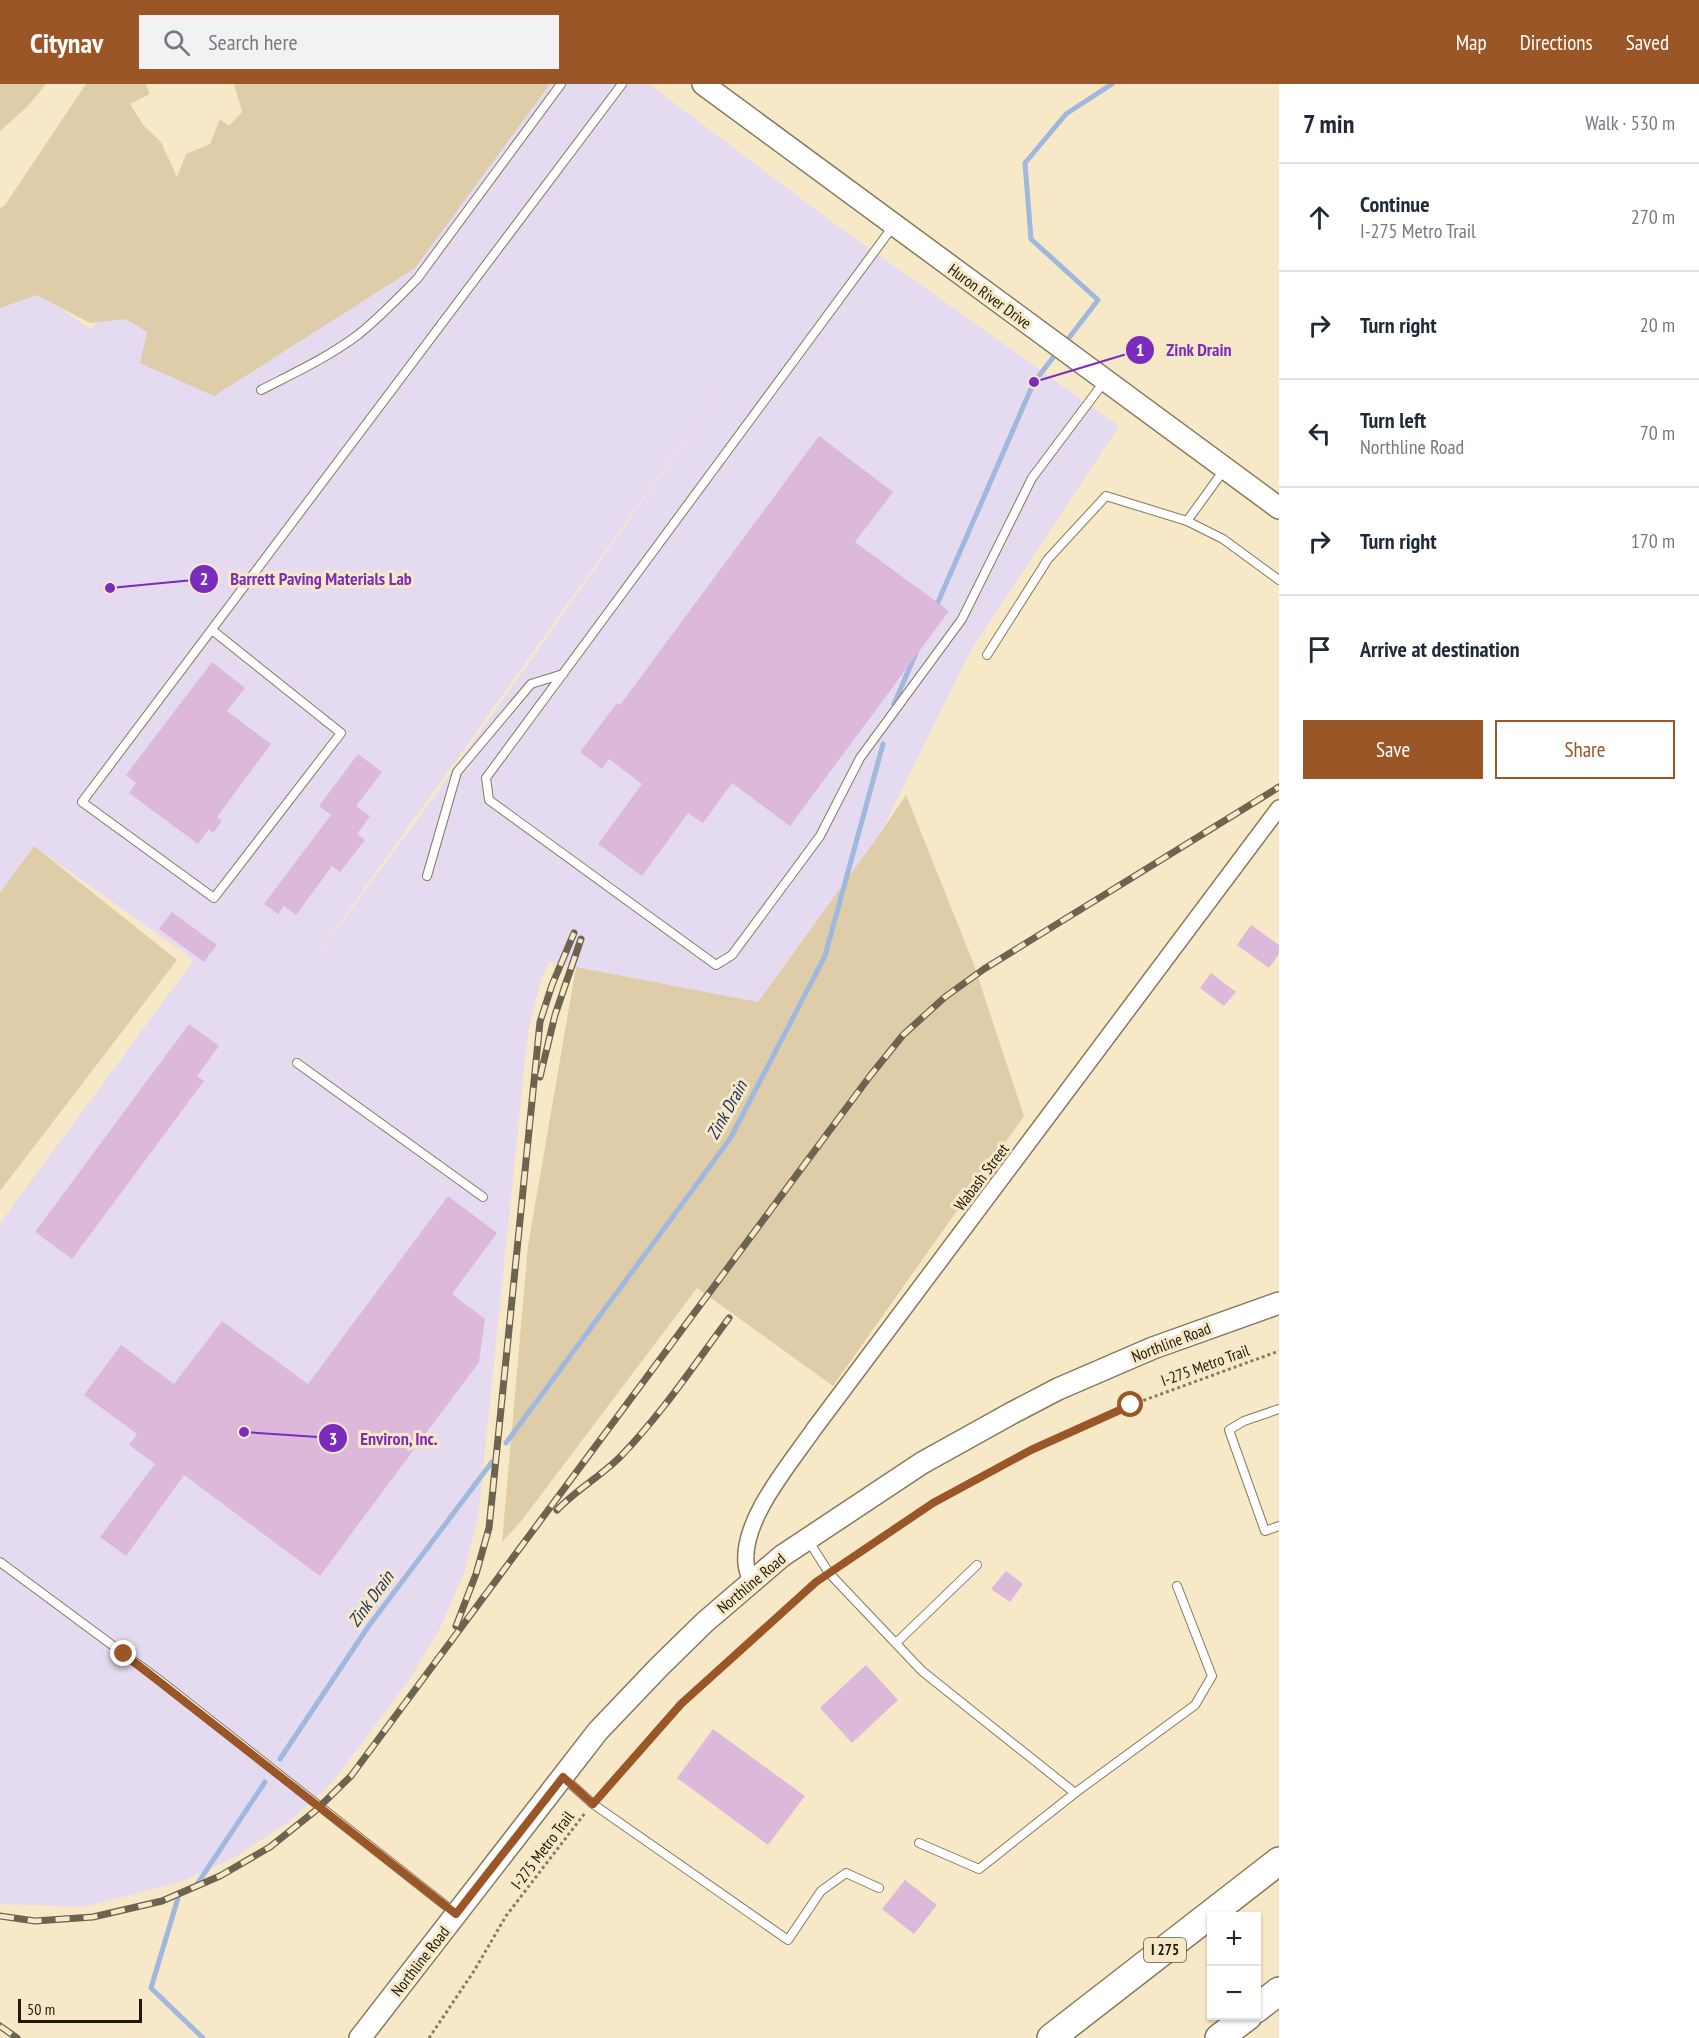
<!DOCTYPE html>
<meta charset="utf-8">
<style>
:root{--surface:#fff;--page:#f2f2f3;--text:#1f2937;--muted:#747a83;--line:#e0e1e3;--accent:#9a5627}
body{margin:0;font-family:"PT Sans Narrow",sans-serif;background:var(--page);color:var(--text)}
.controls{position:absolute;right:18px;bottom:18px;display:grid;overflow:hidden;border-radius:0px;box-shadow:0 2px 4px #0004}
.controls button{width:54px;height:54px;display:grid;place-items:center;padding:0;border:0;border-bottom:2px solid var(--line);background:var(--surface);color:var(--text);font:30px sans-serif}
.scale{position:absolute;left:18px;bottom:15px;width:124px;box-sizing:border-box;padding-left:6px;border:3px solid #1f1a0e;border-top:0;font-size:16px;line-height:21px;white-space:nowrap;color:#1f1a0e;-webkit-text-stroke:4px #f7e9c8;paint-order:stroke}
.stop{position:absolute;width:18px;height:18px;margin:-14px;border:4px solid #9a5627;border-radius:50%;background:#fff}
.stop.end{background:#9a5627;border-color:#fff;box-shadow:0 2px 6px #0008}
.list{margin:0;padding:0;list-style:none}
h2{display:flex;justify-content:space-between;align-items:center;height:78px;margin:0;padding:0 24px;font-size:26px}
h2 small{font-size:20px;font-weight:400;color:var(--muted)}
.list li{display:grid;grid-template-columns:39px 1fr auto;gap:18px;align-items:center;box-sizing:border-box;height:108px;padding:0 24px;border-top:2px solid var(--line)}
.list b{display:block;font-size:22px;white-space:nowrap}
.list p{margin:0;font-size:20px;white-space:nowrap;color:var(--muted)}
.list em{font-size:20px;font-style:normal;color:var(--muted)}
.actions{display:flex;gap:12px;padding:18px 24px}
.actions a{flex:1;padding:14px 0;border:2px solid var(--accent);border-radius:0px;text-align:center;font-size:21px;color:var(--accent)}
.actions .main{background:var(--accent);color:#fff}
.icon{flex:none;width:33px;height:33px;fill:none;stroke:currentColor;stroke-width:2;stroke-linecap:round;stroke-linejoin:round}
.map{position:relative;flex:none;width:1279px;height:1954px;overflow:hidden}
header{display:flex;align-items:center;gap:36px;box-sizing:border-box;height:84px;padding:0 30px;background:var(--accent);color:#fff}
header strong{font-size:28px}
nav{display:flex;gap:33px;margin-inline-start:auto;font-size:21px}
.search{width:420px;height:54px;background:var(--page);display:flex;align-items:center;gap:15px;box-sizing:border-box;padding:0 21px;border-radius:0px;color:var(--muted);font-size:22px}
main{display:flex}
aside{flex:1;background:var(--surface)}
.map>svg:first-child{display:block}
.industrial{fill:#e5dbf0;fill-rule:evenodd}
.green{fill:#decda8}
.lines{fill:none;stroke-linecap:round;stroke-linejoin:round}
.stream{stroke:#a1b8de;stroke-width:5}
.building{fill:#dcb9db}
.lane-casing{stroke:#86795c;stroke-width:10}
.street-casing{stroke:#86795c;stroke-width:18}
.secondary-casing{stroke:#86795c;stroke-width:24}
.highway-casing{stroke:#86795c;stroke-width:30}
.path{stroke:#857c66;stroke-width:3;stroke-dasharray:3 3;stroke-linecap:butt}
.lane{stroke:#fff;stroke-width:8}
.street{stroke:#fff;stroke-width:15}
.secondary{stroke:#fff;stroke-width:21}
.highway{stroke:#fff;stroke-width:27}
.rail-casing{stroke:#6c6450;stroke-width:7}
.rail{stroke:#f7e9c8;stroke-width:4.5;stroke-dasharray:14;stroke-linecap:butt}
.route{stroke:#9a5627;stroke-width:8}
.labels{text-anchor:middle;stroke-width:6;stroke-linejoin:round;paint-order:stroke}
.shield{fill:#f7e9c8;stroke:#605846;stroke-width:1.5}
.shield-label{font-size:15px;font-weight:bold;fill:#1f1a0e}
.street-label{font-size:16px;fill:#1f1a0e;stroke:#f7e9c8}
.water-label{font-size:18px;font-style:italic;fill:#152f5e;stroke:#f7e9c8}
.leader{fill:none;stroke:#7b2cbf;stroke-width:2}
.callout-dot{fill:#7b2cbf;stroke:#f7e9c8;stroke-width:2}
.mark-label{font-size:18px;text-anchor:middle;font-weight:bold;fill:#fff}
.callout-label{font-size:18px;text-anchor:middle;font-weight:bold;fill:#7b2cbf;stroke:#f7e9c8;stroke-width:6;stroke-linejoin:round;paint-order:stroke}
</style>
<header>
<strong>Citynav</strong>
<div class="search"><svg class="icon" aria-label="search" viewBox="0 0 24 24"><circle cx="10" cy="10" r="6"/><path d="M15 15l6 6"/></svg>Search here</div>
<nav><a>Map</a><a>Directions</a><a>Saved</a></nav>
</header>
<main>
<div class="map">
<svg width="1279" height="1954" viewBox="0 0 1279 1954">
<rect width="100%" height="100%" fill="#f7e9c8"/>
<path class="industrial" d="M 471,0 L 649,0 L 838,142 L 1119,342 L 970,568 L 881,748 L 758,918 L 549,878 L 541,896 L 528,948 L 478,1434 L 464,1489 L 439,1546 L 409,1596 L 331,1700 L 291,1736 L 237,1772 L 181,1798 L 84,1823 L 0,1820 L 0,1139 L 194,876 L 34,762 L 0,809 L 0,183 L 1,181 L 91,246 L 241,39 ZM 727,297 L 442,702 L 319,869 L 319,868 Z"/>
<g class="green">
<polygon points="0,0 46,0 28,22 0,47"/>
<polygon points="86,0 146,0 150,10 130,20 144,42 161,58 177,93 186,70 210,60 220,35 229,42 242,28 234,0 550,0 415,184 214,312 140,279 147,248 126,235 90,239 37,211 0,224 0,124 5,121"/>
<polygon points="906,711 973,878 1024,1032 833,1302 697,1204 522,1436 502,1458 528,1162 576,883 758,918 881,748"/>
<polygon points="34,762 177,876 0,1107 0,809"/>
</g>
<g class="lines">
<g class="stream">
<polyline points="1065,259 1098,216 1031,155 1025,79 1066,30 1112,0"/>
<polyline points="935,525 1034,298 1059,266"/>
<polyline points="894,620 916,569"/>
<polyline points="506,1359 730,1055 825,872 883,660"/>
<polyline points="280,1675 368,1543 492,1378"/>
<polyline points="196,1802 265,1698"/>
<polyline points="178,1814 151,1904 203,1954"/>
</g>
</g>
<g class="building">
<polygon points="819,352 893,408 855,458 949,527 790,742 732,699 703,739 688,729 642,792 598,760 642,700 609,675 602,685 580,668 617,619 620,621"/>
<polygon points="212,578 245,604 227,627 271,660 217,733 222,737 213,749 209,745 198,760 129,709 136,699 126,691"/>
<polygon points="358,670 382,688 356,722 370,732 357,750 365,756 340,788 332,782 296,831 284,822 278,830 264,820 331,731 319,722"/>
<polygon points="172,828 217,861 204,878 159,845"/>
<polygon points="1251,841 1279,861 1279,870 1269,884 1237,861"/>
<polygon points="1211,889 1236,908 1224,922 1200,904"/>
<polygon points="189,940 219,962 197,992 204,997 72,1175 35,1148"/>
<polygon points="448,1112 497,1149 452,1210 485,1235 479,1278 320,1492 184,1391 126,1472 100,1453 155,1380 129,1361 137,1350 84,1311 121,1261 174,1300 222,1237 308,1300"/>
<polygon points="1006,1487 1023,1500 1010,1518 991,1505"/>
<polygon points="866,1581 898,1616 852,1659 820,1624"/>
<polygon points="713,1645 805,1712 768,1761 677,1694"/>
<polygon points="905,1796 937,1821 914,1850 882,1825"/>
</g>
<g class="lines">
<defs>
<g id="lane">
<polyline points="894,141 486,694 489,716 716,881 732,871 820,752 860,674 962,535 1032,394 1104,298"/>
<path d="M 261,306 C 294,289 329,273 359,250 C 380,233 398,214 417,195 L 561,0"/>
<polyline points="1187,437 1224,386"/>
<polyline points="212,546 341,649 214,814 82,718 622,0"/>
<polyline points="987,571 1048,475 1106,412 1187,437 1223,455 1279,496"/>
<polyline points="427,792 457,688 531,600 563,590"/>
<polyline points="297,979 483,1113"/>
<polyline points="1279,1325 1244,1337 1229,1346 1265,1447 1279,1442"/>
<polyline points="808,1456 829,1489 922,1587 1075,1709 1195,1621 1212,1592 1177,1502"/>
<polyline points="0,1478 158,1595 455,1829"/>
<polyline points="896,1559 977,1481"/>
<polyline points="564,1694 593,1720 788,1856 821,1807 846,1789 879,1804"/>
<polyline points="919,1759 979,1785 1075,1709"/>
</g>
<path id="street" d="M 751,1497 C 749,1492 746,1485 746,1479 C 742,1435 790,1380 814,1345 L 1279,724"/>
<g id="secondary">
<polyline points="703,0 1279,424"/>
<polyline points="360,1954 598,1647 659,1583 705,1538 782,1472 922,1379 1012,1329 1058,1305 1153,1264 1279,1219"/>
</g>
<g id="highway">
<polyline points="1256,1925 1279,1907"/>
<polyline points="1051,1954 1279,1777"/>
<polyline points="1219,1954 1248,1932"/>
</g>
</defs>
<use href="#lane" class="lane-casing"/>
<use href="#street" class="street-casing"/>
<use href="#secondary" class="secondary-casing"/>
<use href="#highway" class="highway-casing"/>
<g class="path">
<polyline points="839,1483 933,1419 1031,1366 1131,1321 1279,1267"/>
<polyline points="601,1710 681,1620 821,1495"/>
<polyline points="429,1954 474,1887 506,1832 585,1729"/>
</g>
<use href="#lane" class="lane"/>
<use href="#street" class="street"/>
<use href="#secondary" class="secondary"/>
<use href="#highway" class="highway"/>
<defs>
<g id="rail">
<polyline points="540,993 555,931 581,855"/>
<path d="M 557,1426 C 576,1406 601,1392 620,1373 C 661,1331 694,1281 729,1234"/>
<polyline points="456,1542 476,1490 489,1444 540,938 552,901 574,849"/>
<polyline points="0,1832 35,1837 93,1833 162,1817 220,1792 270,1763 315,1727 351,1692 870,992 903,951 945,913 984,885 1279,703"/>
<polyline points="0,1942 17,1954"/>
</g>
</defs>
<use href="#rail" class="rail-casing"/>
<use href="#rail" class="rail"/>
</g>
<g class="lines">
<polyline class="route" points="124,1570 456,1830 563,1693 593,1720 681,1620 816,1498 933,1419 1031,1366 1131,1321"/>
</g>
<g class="labels">
<rect class="shield" x="1144" y="1854" width="42" height="24" rx="4.5"/>
<g class="shield-label">
<text x="1165" y="1871">I 275</text>
</g>
<g class="street-label">
<text transform="translate(990 212) rotate(36)" y="6">Huron River Drive</text>
<text transform="translate(981 1093) rotate(-53)" y="6">Wabash Street</text>
<text transform="translate(1171 1258) rotate(-21)" y="6">Northline Road</text>
<text transform="translate(1205 1281) rotate(-20)" y="6">I-275 Metro Trail</text>
<text transform="translate(751 1499) rotate(-40)" y="6">Northline Road</text>
<text transform="translate(542 1766) rotate(-53)" y="6">I-275 Metro Trail</text>
<text transform="translate(420 1877) rotate(-52)" y="6">Northline Road</text>
</g>
<g class="water-label">
<text transform="translate(727 1026) rotate(-61)" y="6">Zink Drain</text>
<text transform="translate(371 1515) rotate(-54)" y="6">Zink Drain</text>
</g>
</g>
<path class="leader" d="M1034 298L1140 266M110 504L204 495M244 1348L333 1354"/>
<g class="callout-dot">
<circle cx="1034" cy="298" r="6"/>
<circle cx="110" cy="504" r="6"/>
<circle cx="244" cy="1348" r="6"/>
<circle cx="1140" cy="266" r="15"/>
<circle cx="204" cy="495" r="15"/>
<circle cx="333" cy="1354" r="15"/>
</g>
<g class="mark-label">
<text x="1140" y="272">1</text>
<text x="204" y="501">2</text>
<text x="333" y="1361">3</text>
</g>
<g class="callout-label">
<text x="1199" y="272">Zink Drain</text>
<text x="321" y="501">Barrett Paving Materials Lab</text>
<text x="399" y="1361">Environ, Inc.</text>
</g>
</svg>
<div class="controls">
<button>+</button>
<button>−</button>
</div>
<div class="scale">50 m</div>
<div class="stop" style="left:1131px;top:1321px"></div>
<div class="stop end" style="left:124px;top:1570px"></div>
</div>
<aside>
<h2>7 min<small>Walk · 530 m</small></h2>
<ul class="list">
<li><svg class="icon" aria-label="ahead" viewBox="0 0 24 24"><path d="M12 20V5M6 11l6-6 6 6"/></svg><div><b>Continue</b><p>I-275 Metro Trail</p></div><em>270 m</em></li>
<li><svg class="icon" aria-label="right" viewBox="0 0 24 24"><path d="M7 20v-9h11M14 6l5 5-5 5"/></svg><div><b>Turn right</b></div><em>20 m</em></li>
<li><svg class="icon" aria-label="left" viewBox="0 0 24 24"><path d="M17 20v-9H6M10 6l-5 5 5 5"/></svg><div><b>Turn left</b><p>Northline Road</p></div><em>70 m</em></li>
<li><svg class="icon" aria-label="right" viewBox="0 0 24 24"><path d="M7 20v-9h11M14 6l5 5-5 5"/></svg><div><b>Turn right</b></div><em>170 m</em></li>
<li><svg class="icon" aria-label="arrive" viewBox="0 0 24 24"><path d="M6 21V4h12l-3 4 3 4H6"/></svg><div><b>Arrive at destination</b></div></li>
</ul>
<div class="actions"><a class="main">Save</a><a>Share</a></div>
</aside>
</main>
